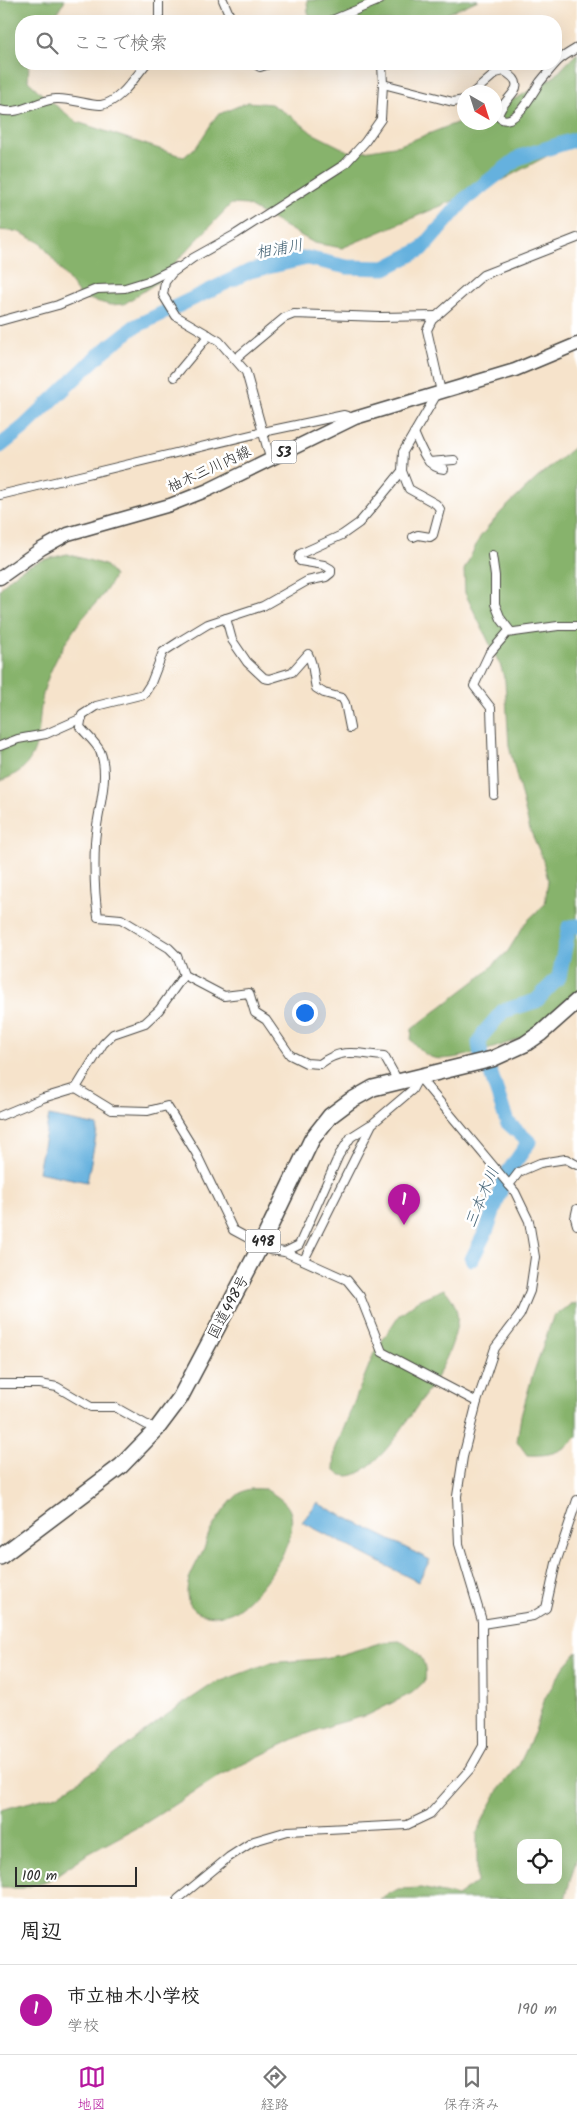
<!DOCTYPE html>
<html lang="ja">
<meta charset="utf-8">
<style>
:root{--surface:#fff;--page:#f6f6f6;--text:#222;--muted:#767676;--line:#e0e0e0;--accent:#b5179e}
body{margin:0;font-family:Kalam,"Klee One",sans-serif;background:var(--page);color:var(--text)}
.controls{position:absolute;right:15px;bottom:15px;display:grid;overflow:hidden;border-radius:10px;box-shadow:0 5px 20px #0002}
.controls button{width:45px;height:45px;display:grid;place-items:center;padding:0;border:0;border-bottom:1px solid var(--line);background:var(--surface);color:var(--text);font:25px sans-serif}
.compass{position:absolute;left:457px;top:85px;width:45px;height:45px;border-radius:50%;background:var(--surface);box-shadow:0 5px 20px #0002;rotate:141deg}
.scale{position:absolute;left:15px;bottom:12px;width:122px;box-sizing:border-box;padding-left:5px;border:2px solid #2b2b2b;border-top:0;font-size:14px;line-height:18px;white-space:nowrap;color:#2b2b2b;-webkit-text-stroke:4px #fff;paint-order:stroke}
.you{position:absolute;left:304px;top:1012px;width:18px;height:18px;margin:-12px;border:4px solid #fff;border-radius:50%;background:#1a73e8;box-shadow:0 0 0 8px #1a73e833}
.badge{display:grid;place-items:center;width:32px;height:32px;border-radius:50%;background:var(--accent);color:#fff;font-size:16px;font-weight:700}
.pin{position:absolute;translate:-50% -41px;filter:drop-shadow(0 1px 2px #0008)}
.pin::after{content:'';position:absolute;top:26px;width:18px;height:15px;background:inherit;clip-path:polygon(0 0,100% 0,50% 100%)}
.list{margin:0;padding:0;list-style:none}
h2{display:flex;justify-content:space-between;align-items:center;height:65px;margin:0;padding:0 20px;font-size:21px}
h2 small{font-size:16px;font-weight:400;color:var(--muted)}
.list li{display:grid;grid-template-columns:32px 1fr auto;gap:15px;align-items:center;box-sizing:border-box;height:90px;padding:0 20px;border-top:1px solid var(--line)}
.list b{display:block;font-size:19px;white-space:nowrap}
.list p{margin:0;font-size:16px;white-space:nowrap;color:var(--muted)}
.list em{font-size:16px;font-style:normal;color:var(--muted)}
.icon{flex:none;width:28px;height:28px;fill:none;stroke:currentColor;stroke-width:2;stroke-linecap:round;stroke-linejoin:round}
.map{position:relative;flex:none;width:577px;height:1899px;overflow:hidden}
.search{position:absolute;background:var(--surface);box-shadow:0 5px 20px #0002;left:15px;right:15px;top:15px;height:55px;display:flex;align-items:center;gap:12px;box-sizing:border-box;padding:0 18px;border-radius:20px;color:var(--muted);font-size:19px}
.sheet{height:155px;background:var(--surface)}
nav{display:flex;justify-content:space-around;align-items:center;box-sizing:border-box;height:70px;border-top:1px solid var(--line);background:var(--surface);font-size:14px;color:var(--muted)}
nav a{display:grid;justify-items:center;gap:2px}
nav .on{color:var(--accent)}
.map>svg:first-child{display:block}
.forest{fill:#87b36c;stroke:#596f4c;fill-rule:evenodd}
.water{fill:#65b1de;stroke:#486e84}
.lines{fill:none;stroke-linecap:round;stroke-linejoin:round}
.river{stroke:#65b1de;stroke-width:15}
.street-casing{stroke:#494743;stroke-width:10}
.primary-casing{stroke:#494743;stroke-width:15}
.highway-casing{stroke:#494743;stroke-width:18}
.street{stroke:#fff;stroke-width:8}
.primary{stroke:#fff;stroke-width:12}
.highway{stroke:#fff;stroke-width:15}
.labels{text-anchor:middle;stroke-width:5;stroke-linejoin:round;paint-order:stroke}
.shield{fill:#fff;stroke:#6b6b6b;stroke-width:1}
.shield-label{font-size:14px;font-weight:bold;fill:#2b2b2b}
.street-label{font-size:15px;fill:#2b2b2b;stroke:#fff}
.water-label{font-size:16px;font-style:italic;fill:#426173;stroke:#fff}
</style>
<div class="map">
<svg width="577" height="1899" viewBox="0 0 577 1899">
<rect width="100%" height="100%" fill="#fff"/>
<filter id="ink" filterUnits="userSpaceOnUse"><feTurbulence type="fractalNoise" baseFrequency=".02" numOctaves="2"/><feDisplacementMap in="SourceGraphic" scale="10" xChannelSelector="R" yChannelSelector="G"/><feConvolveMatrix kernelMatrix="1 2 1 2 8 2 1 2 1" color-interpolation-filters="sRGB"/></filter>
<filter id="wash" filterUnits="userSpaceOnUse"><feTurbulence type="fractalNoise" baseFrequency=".0096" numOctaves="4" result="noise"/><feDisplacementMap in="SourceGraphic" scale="20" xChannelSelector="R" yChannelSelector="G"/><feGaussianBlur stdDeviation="1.12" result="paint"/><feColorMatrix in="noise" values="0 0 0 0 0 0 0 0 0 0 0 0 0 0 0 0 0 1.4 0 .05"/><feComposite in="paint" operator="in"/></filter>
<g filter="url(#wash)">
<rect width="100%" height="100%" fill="#f6e3cb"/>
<g class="forest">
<polygon points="0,0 65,0 52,21 21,21 21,64 29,64 28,81 45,97 77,122 184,157 197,146 217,115 248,102 271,104 294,118 312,133 352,153 400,145 464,120 464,122 494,122 495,107 517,98 555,76 577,53 577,140 502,180 342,248 314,243 247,205 231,204 156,283 124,304 110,305 81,297 41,243 19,232 0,230"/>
<polygon points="307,0 478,0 431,21 312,21 308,12"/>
<path d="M 577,445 L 577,1005 C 560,1015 543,1029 524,1037 C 507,1044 448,1065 431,1057 C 423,1054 417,1047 411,1040 L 412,1029 L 484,974 L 508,951 L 526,922 L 545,904 L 548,880 L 542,857 L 530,830 L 509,746 L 505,681 L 501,667 L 465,593 L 464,570 L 480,537 L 501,512 L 536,479 Z"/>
<path d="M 67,554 L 105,565 L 114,576 C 106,595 90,608 78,624 C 66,641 55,659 48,678 C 31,719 53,763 0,781 L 0,589 C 20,565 38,561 67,554 Z"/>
<path d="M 444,1289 C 452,1297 459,1310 457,1323 C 455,1340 446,1361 437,1376 C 433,1385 426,1394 420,1402 C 404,1425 388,1453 365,1469 C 355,1477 343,1479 334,1470 L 335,1450 L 374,1353 L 399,1315 L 420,1299 Z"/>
<path d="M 577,1303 L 577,1437 C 561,1453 550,1456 527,1455 L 517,1441 L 521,1416 L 532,1377 L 553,1317 L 572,1304 Z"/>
<path d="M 265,1489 C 275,1495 286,1501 290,1511 C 301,1541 259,1595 236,1610 C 219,1621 186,1617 187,1592 C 187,1577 197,1564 203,1550 C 206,1546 206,1540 208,1536 C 213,1524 234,1493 246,1490 C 252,1488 260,1489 265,1489 Z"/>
<path d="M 399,1641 C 417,1648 428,1660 425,1681 L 412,1693 L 368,1715 L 332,1725 L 296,1738 L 219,1776 L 147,1822 L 86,1855 L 49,1880 L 23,1888 L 0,1888 L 0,1810 L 57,1795 L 95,1770 L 168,1714 L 213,1684 L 269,1663 L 318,1659 L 340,1655 L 383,1642 Z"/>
<path d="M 577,1652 L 577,1856 L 565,1899 L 380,1899 L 398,1889 L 421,1888 L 457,1896 L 477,1882 L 477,1833 L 485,1815 L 500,1788 L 519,1765 L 535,1731 L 545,1698 L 564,1667 ZM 521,1843 L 558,1843 L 558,1880 L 521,1880 Z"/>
</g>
<g class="water">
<polygon points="49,1116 98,1126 87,1182 38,1172"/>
<polygon points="317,1503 430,1560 418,1582 302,1522"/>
</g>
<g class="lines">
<g class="river">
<polyline points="0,446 24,427 100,354 134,327 250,271 307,258 347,267 385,268 422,249 464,200 520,157 577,139"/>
<polyline points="481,1055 479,1043 484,1033 503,1011 536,1001 559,977 569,927 577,926"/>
<polyline points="472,1259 487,1229 506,1175 529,1142 507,1122 491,1074"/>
</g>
</g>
</g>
<g filter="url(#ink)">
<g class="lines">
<defs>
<g id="street">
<polyline points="159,0 159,21"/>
<polyline points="223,0 232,21"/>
<polyline points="330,21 380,0"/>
<polyline points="255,64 260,67 269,64"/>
<polyline points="383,84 453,102 464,100"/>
<path d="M 474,92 L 496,73 L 504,71 C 533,88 503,95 498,116 C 513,132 533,92 540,82 C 546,75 552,67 558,61 C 563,56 571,52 577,48"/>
<path d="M 0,110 C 19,116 37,100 56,99 C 70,98 92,106 101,105 C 120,102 135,77 146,64"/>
<polyline points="0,321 58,305 97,289 125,288 148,281 177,267"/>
<polyline points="235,359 284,318 294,314 380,317 437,316"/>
<polyline points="174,377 209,335"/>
<polyline points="441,392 427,330 432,320 483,275 577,238"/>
<path d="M 414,433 C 421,447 426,468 444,469"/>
<polyline points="270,458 246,372 219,341 176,316 163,295 165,282 172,273 193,258 236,234 345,164 365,142 381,119 383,84 382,64"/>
<polyline points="429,462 454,460"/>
<polyline points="402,471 409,489 436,504 440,509 433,535 430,537 418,535 413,537"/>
<polyline points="0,495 263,432 344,415 354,418"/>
<polyline points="492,555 495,576 495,604 501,619 511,632"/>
<path d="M 226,618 L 232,640 L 247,662 L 264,678 L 269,679 L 292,672 L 308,654 C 314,665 313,676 316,688 L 324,693 L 342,698 L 345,703 L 350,728"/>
<polyline points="0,746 18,739 46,734 82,718"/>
<polyline points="494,795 491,708 474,686 489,654 507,633 558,626 577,626"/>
<path d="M 398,1081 L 384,1056 C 358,1054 342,1047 320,1064 L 306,1063 L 290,1055 L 266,1020 L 255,1013 L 249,993 L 224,996 L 184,975 L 177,956 L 169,948 L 121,919 L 98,917 C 94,892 94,868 95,843 C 96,815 111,778 100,751 C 96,743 86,734 80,727 L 82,715 L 96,706 L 144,694 L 151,683 L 163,652 L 180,641 L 208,624 L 263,606 L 307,581 L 326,577 L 331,573 L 331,569 L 324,565 L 300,561 L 299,558 L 300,554 L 342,535 L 359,523 L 371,509 L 402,471 L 403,452 L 437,394"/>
<polyline points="76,1088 112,1110 148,1111 167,1106 196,1153 233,1230 270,1250 285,1252 347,1280 360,1296 382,1352 477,1402"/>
<polyline points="0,1116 43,1098 76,1088 103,1044 113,1034 145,1023 159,1010 184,975"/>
<polyline points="509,1185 519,1172 540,1163 566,1159 577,1165"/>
<polyline points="577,1209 575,1218 577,1225"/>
<polyline points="285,1252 299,1245 339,1155 351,1137 370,1125"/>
<polyline points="0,1384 40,1384 57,1387 91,1407 115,1407 156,1430"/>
<polyline points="482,1624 533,1616 546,1608 556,1563 577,1500"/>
<polyline points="178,1899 229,1857 254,1841 288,1831 407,1825 430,1814 470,1769 483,1746 482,1621 459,1544 457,1496 463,1457 477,1402 495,1348 520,1315 530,1291 535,1257 529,1221 515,1192 419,1077 412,1090 372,1124 304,1260"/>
</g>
<polyline id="primary" points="0,578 41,549 68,534 170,505 208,490 355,418 515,370 577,344"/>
<polyline id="highway" points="0,1557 121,1466 156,1430 180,1398 261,1245 312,1139 330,1116 350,1101 373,1088 492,1059 525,1044 541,1033 577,1001"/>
</defs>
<use href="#street" class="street-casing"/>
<use href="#primary" class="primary-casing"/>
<use href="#highway" class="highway-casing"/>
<use href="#street" class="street"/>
<use href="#primary" class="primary"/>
<use href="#highway" class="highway"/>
</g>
</g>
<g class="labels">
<g class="shield">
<rect x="271.5" y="440.5" width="25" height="23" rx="4"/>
<rect x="245.5" y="1229.5" width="35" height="23" rx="4"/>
</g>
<g class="shield-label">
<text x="284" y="457">53</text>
<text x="263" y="1246">498</text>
</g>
<g class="street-label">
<text transform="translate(209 469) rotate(-25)" y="5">柚木三川内線</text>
<text transform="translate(228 1307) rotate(-62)" y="5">国道498号</text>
</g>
<g class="water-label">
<text transform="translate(279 248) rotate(-10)" y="6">相浦川</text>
<text transform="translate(481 1197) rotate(-67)" y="6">三本木川</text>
</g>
</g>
</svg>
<div class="controls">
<button><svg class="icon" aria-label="locate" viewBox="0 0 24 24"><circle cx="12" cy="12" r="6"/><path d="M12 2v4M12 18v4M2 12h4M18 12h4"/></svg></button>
</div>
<svg class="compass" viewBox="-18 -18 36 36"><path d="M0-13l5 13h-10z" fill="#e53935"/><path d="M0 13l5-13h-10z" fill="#767676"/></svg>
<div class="scale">100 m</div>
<div class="you"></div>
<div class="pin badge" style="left:404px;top:1225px">1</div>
<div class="search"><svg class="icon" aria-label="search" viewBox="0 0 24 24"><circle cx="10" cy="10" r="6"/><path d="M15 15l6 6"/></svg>ここで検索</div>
</div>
<section class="sheet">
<h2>周辺<small></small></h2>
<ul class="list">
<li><span class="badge">1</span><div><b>市立柚木小学校</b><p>学校</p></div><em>190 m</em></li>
</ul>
</section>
<nav>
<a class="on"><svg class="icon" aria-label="map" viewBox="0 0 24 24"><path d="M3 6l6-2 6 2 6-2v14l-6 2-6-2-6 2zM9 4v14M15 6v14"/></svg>地図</a>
<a><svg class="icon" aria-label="directions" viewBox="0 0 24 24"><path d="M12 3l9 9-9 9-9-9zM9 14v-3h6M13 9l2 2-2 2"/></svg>経路</a>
<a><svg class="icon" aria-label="saved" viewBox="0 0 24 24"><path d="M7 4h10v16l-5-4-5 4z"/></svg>保存済み</a>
</nav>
